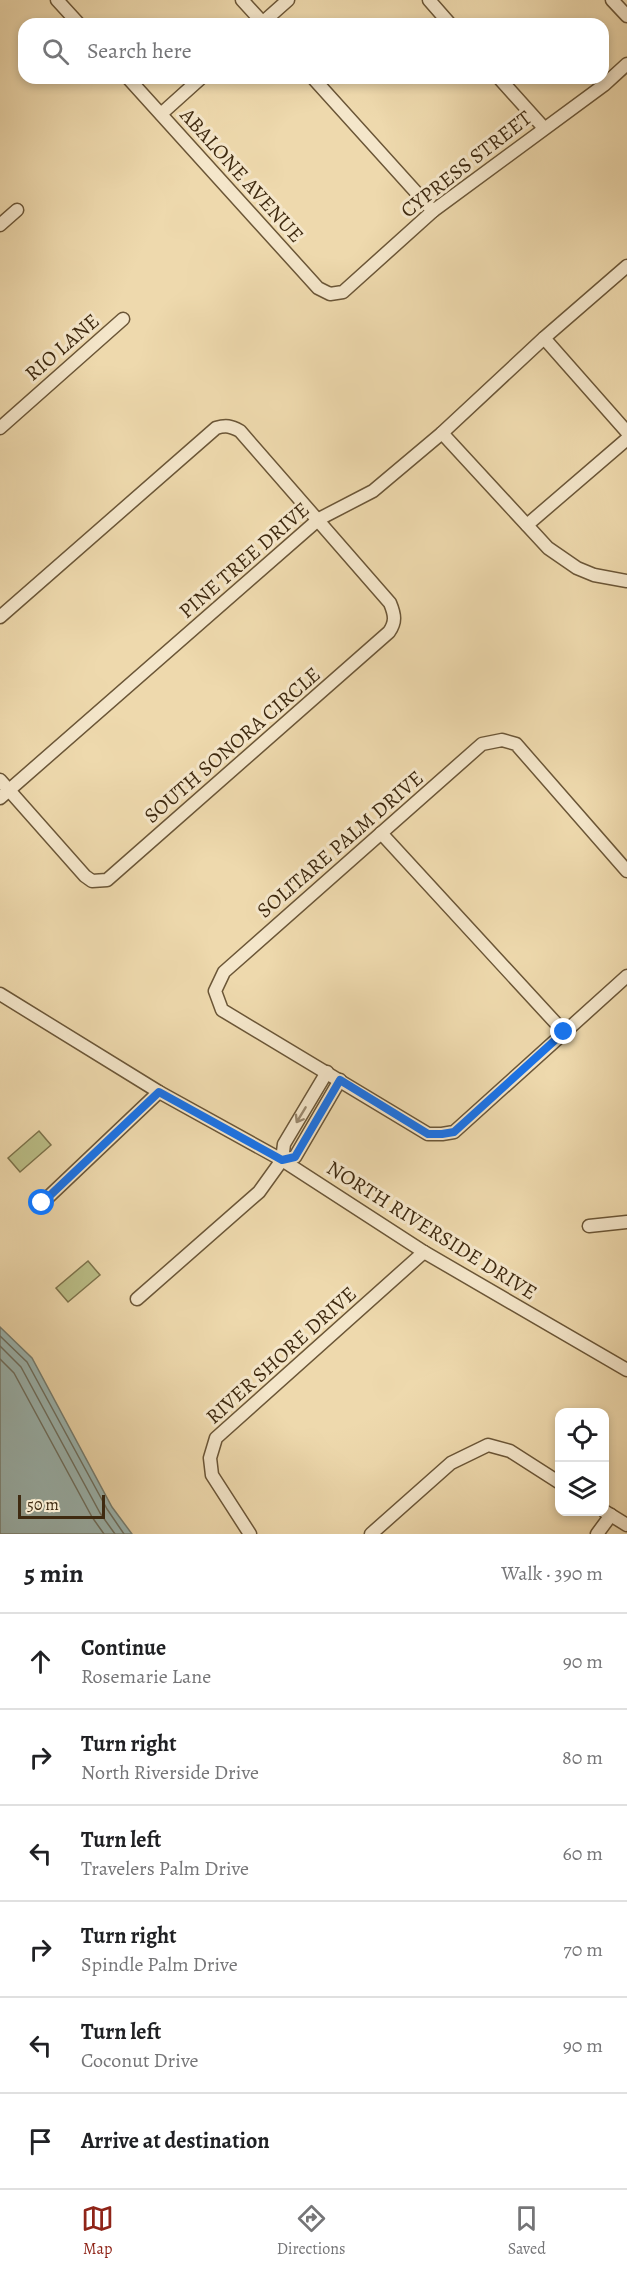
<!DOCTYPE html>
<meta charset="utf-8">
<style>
:root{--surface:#fff;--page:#f2f2f2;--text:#202124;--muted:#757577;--line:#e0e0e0;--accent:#8f2418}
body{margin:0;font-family:Alegreya,serif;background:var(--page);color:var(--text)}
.controls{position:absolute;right:18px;bottom:18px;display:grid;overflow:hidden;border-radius:12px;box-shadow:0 3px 9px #0003}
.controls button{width:54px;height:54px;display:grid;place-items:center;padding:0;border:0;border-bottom:2px solid var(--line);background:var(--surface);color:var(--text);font:30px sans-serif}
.scale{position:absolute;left:18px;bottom:15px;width:87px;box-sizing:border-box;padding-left:6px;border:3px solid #3f2a10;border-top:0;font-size:16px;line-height:21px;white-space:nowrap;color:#3f2a10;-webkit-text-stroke:4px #f4e6ca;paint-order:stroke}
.stop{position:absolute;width:18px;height:18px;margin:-14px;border:4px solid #1a73e8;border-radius:50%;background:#fff}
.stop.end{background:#1a73e8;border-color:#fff;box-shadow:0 2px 6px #0008}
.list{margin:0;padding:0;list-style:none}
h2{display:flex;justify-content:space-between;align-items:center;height:78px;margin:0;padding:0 24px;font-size:26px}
h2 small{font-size:20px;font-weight:400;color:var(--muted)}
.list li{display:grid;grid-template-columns:39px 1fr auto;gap:18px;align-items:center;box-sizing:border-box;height:96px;padding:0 24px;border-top:2px solid var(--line)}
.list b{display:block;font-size:22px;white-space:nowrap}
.list p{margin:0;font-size:20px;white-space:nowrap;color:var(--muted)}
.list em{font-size:20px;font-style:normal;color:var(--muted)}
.icon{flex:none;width:33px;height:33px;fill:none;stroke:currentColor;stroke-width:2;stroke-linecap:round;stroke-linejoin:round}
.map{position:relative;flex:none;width:627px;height:1534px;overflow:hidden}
.search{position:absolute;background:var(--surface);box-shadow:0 3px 9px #0003;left:18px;right:18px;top:18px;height:66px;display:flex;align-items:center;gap:15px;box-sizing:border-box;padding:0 21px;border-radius:18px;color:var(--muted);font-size:22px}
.sheet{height:654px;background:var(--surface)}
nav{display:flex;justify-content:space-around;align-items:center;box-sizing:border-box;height:84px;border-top:2px solid var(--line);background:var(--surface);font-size:16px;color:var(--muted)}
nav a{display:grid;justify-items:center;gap:3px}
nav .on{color:var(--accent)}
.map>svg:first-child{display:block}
.green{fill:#bbbf88;stroke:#7d744c;stroke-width:1.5}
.water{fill:#9cb8b4;stroke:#777f72;stroke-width:1.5}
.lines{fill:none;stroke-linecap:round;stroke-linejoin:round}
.shore{stroke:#6e7162;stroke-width:1.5}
.minor-casing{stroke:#6b5637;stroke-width:15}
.minor{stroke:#f4e6ca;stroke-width:12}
.oneway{stroke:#9a886d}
.route{stroke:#1a73e8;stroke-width:8}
.labels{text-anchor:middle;stroke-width:6;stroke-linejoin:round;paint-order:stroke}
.street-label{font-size:21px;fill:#3f2a10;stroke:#f4e6ca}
</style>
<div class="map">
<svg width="627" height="1534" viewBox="0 0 627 1534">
<rect width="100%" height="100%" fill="#eed9ad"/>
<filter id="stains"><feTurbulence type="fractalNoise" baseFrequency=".00333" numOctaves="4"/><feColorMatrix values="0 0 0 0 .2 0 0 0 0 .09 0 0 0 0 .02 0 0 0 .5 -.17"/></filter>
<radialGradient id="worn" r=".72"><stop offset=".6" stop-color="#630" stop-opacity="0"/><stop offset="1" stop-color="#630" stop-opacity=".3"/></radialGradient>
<g class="green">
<polygon points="39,1131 51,1145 20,1172 8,1158"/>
<polygon points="88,1261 100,1275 68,1302 56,1288"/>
</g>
<polygon class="water" points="0,1327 32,1358 112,1507 132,1534 0,1534"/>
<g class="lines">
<g class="shore">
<polyline points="0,1336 27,1362 107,1509 124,1534"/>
<polyline points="0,1346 21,1367 100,1513 115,1534"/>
<polyline points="0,1359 14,1373 92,1517 104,1534"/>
</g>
<defs>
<g id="minor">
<polyline points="57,0 79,24"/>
<polyline points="242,0 264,24"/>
<polyline points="429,0 450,24"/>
<polyline points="612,0 627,16"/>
<polyline points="261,24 288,0"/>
<polyline points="128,78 318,288 330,294 343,292 433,211 604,85 627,64"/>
<polyline points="313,78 433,211"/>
<polyline points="499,78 544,128"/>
<polyline points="161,114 201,78"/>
<polyline points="0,225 17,210"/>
<polyline points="544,338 627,432"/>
<polyline points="0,428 123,319"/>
<polyline points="442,433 548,548 577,568 594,575 627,581"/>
<polyline points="527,525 627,439"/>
<path d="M 0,617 L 216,428 C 226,425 231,426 240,431 L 390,603 C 395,615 396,622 389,632 L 107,880 L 92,881 L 85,876 L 0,780"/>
<polyline points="0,798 319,519 373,491 442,433 544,338 627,266"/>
<polyline points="381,833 564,1032"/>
<polyline points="627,871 516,744 502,740 482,744 224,972 215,991 222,1010 428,1134 442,1134 454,1132 627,976"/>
<polyline points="0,994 159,1092 282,1160 424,1252 627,1370"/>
<polyline points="282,1160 295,1157 340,1080"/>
<polyline points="42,1203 159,1092"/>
<polyline points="589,1226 627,1222"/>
<polyline points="137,1299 259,1192 282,1160 284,1144 327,1072"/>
<polyline points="604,1511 627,1525"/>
<polyline points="250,1534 212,1475 210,1458 216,1438 424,1252"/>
<polyline points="371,1534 451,1463 488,1445 510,1451 560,1483"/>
<polyline points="597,1534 611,1515"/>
</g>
</defs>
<use href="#minor" class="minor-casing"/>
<use href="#minor" class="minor"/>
</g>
<defs><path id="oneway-shaft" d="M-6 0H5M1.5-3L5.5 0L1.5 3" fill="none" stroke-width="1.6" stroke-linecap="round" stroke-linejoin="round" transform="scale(1.5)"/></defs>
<use class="oneway" href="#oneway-shaft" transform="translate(301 1115) rotate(121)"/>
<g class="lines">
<polyline class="route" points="42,1203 159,1092 282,1160 295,1157 340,1080 428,1134 442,1134 454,1132 564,1032"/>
</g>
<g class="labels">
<g class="street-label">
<text transform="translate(466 164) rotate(-38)" y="7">CYPRESS STREET</text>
<text transform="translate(242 175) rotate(48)" y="7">ABALONE AVENUE</text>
<text transform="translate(62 347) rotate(-41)" y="7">RIO LANE</text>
<text transform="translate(244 560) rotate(-41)" y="7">PINE TREE DRIVE</text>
<text transform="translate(232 745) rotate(-41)" y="7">SOUTH SONORA CIRCLE</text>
<text transform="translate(340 844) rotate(-41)" y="7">SOLITARE PALM DRIVE</text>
<text transform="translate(432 1230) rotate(32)" y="7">NORTH RIVERSIDE DRIVE</text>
<text transform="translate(281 1355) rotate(-42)" y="7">RIVER SHORE DRIVE</text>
</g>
</g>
<rect width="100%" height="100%" filter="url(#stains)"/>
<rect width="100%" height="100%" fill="url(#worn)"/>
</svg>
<div class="controls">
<button><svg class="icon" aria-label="locate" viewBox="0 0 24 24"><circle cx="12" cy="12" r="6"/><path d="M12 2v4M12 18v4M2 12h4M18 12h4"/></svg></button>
<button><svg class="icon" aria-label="layers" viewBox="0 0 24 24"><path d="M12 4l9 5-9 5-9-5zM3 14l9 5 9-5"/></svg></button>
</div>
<div class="scale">50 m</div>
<div class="stop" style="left:42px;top:1203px"></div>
<div class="stop end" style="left:564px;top:1032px"></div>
<div class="search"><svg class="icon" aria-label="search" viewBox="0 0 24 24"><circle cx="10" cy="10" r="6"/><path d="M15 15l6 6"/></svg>Search here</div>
</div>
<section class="sheet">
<h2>5 min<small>Walk · 390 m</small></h2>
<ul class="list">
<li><svg class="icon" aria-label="ahead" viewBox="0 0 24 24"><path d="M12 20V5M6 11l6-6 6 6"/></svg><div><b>Continue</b><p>Rosemarie Lane</p></div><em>90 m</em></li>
<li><svg class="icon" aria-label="right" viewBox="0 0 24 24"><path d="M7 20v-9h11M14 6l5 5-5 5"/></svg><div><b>Turn right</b><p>North Riverside Drive</p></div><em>80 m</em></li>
<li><svg class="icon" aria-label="left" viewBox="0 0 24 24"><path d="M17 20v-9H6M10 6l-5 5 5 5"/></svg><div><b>Turn left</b><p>Travelers Palm Drive</p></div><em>60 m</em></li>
<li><svg class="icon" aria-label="right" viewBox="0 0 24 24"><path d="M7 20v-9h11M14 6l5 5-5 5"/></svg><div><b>Turn right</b><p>Spindle Palm Drive</p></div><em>70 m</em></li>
<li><svg class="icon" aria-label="left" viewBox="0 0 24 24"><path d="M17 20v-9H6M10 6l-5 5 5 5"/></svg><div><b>Turn left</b><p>Coconut Drive</p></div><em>90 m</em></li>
<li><svg class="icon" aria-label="arrive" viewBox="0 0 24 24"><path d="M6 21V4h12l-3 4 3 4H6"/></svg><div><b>Arrive at destination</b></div></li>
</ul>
</section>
<nav>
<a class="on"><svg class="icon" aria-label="map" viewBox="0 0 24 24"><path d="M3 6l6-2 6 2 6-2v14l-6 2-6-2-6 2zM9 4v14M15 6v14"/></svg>Map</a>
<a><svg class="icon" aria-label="directions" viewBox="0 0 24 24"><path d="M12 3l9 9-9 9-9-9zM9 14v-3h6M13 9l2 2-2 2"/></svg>Directions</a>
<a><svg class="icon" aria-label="saved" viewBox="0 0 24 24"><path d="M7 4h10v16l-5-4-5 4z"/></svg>Saved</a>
</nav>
